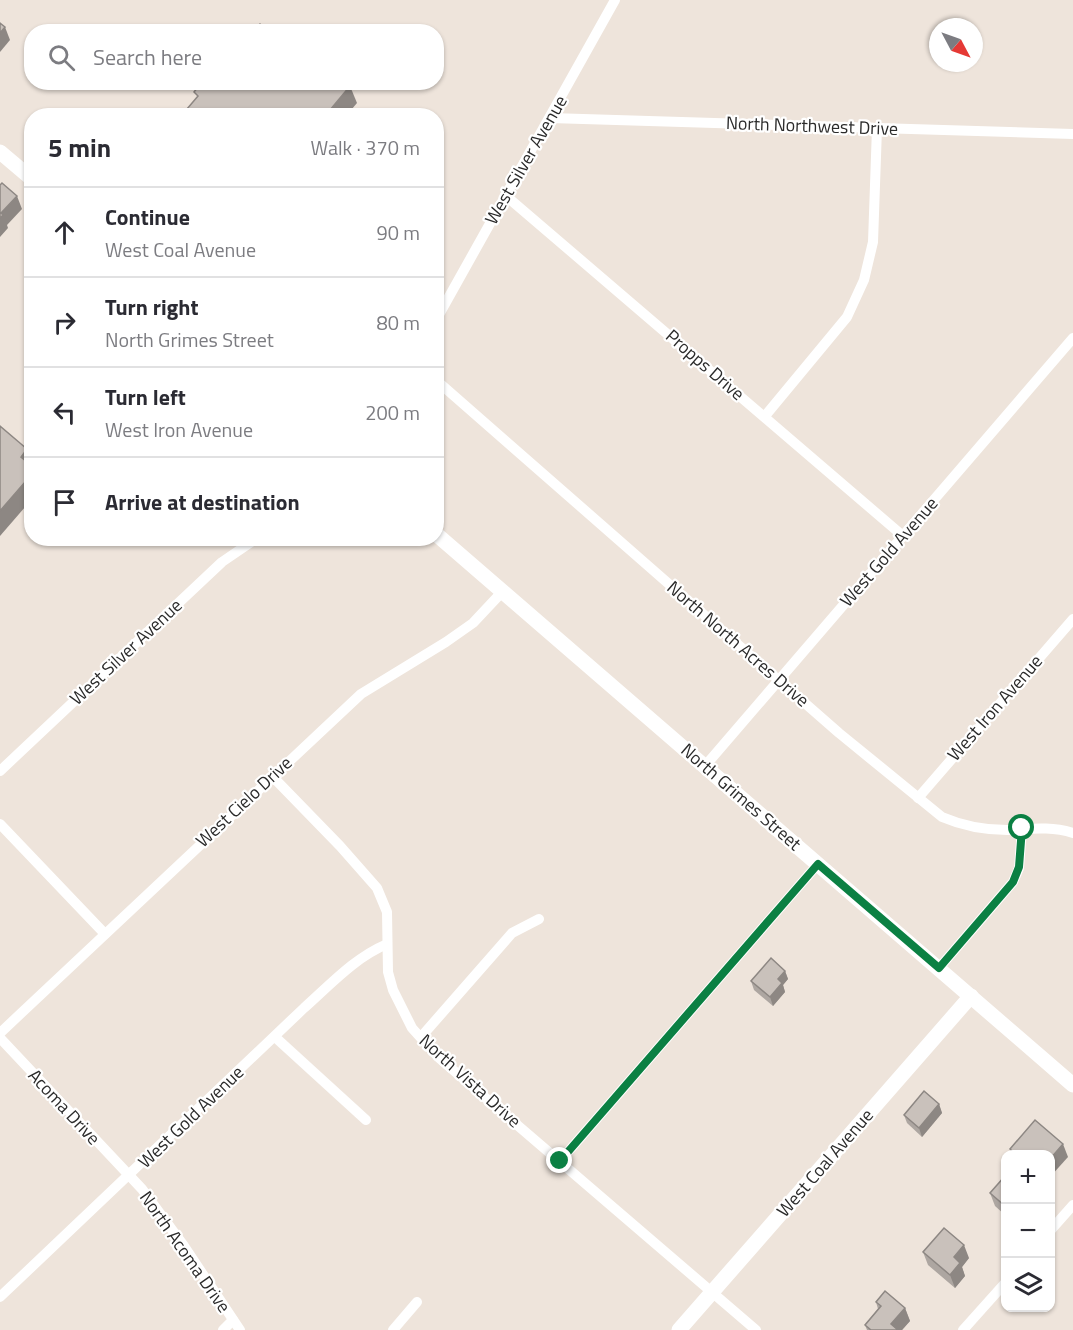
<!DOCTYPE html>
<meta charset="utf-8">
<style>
:root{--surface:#fff;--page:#f7f7f7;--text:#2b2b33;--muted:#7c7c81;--line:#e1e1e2}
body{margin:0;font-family:"Titillium Web",sans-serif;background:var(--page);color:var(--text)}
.controls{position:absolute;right:18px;bottom:18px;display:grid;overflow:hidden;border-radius:12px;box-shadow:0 2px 4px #0004}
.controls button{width:54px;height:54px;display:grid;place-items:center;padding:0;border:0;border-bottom:2px solid var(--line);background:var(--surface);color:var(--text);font:30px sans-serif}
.compass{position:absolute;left:929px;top:18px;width:54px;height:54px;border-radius:50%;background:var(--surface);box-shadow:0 2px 4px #0004;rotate:131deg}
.stop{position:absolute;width:18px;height:18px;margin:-14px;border:4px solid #0b8043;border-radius:50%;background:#fff}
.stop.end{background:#0b8043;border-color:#fff;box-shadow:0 2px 6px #0008}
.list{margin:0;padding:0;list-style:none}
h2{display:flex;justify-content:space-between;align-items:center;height:78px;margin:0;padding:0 24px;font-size:26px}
h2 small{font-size:20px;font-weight:400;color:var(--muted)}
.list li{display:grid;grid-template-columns:39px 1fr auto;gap:18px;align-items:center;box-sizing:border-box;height:90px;padding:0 24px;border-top:2px solid var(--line)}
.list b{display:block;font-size:22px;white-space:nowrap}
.list p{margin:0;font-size:20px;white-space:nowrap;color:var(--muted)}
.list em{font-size:20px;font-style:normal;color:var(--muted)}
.icon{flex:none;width:33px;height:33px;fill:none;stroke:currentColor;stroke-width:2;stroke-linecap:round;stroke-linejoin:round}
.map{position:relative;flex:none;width:1073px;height:1330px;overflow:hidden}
.search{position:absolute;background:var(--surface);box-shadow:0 2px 4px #0004;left:24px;top:24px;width:420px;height:66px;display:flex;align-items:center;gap:15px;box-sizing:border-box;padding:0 21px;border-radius:24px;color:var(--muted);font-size:22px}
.panel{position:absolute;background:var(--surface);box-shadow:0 2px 4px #0004;left:24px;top:108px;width:420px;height:438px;border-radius:24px}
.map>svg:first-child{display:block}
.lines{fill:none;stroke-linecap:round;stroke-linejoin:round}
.street{stroke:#fff;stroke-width:10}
.secondary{stroke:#fff;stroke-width:15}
.wall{fill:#ada6a1}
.shaded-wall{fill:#8d8783}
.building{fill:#c9c1bb;stroke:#8d8783;stroke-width:1.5}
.route{stroke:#0b8043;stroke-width:8}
.labels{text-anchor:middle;stroke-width:4.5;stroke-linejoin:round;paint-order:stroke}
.street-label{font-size:18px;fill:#2b2b2b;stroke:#fff}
</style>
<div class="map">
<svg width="1073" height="1330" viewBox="0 0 1073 1330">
<rect width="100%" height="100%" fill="#eee4db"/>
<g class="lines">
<g class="street">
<polyline points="550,118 1073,134"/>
<polyline points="505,195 903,536"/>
<polyline points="436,320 615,0"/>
<path d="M 436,380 L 839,733 L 942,817 C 963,826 985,830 1007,830 C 1030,829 1051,826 1073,833"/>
<polyline points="765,416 847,317 864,280 873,242 877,128"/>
<polyline points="705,766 1073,338"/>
<polyline points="0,771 222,562 257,538"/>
<polyline points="272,776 340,846 377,888 387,912 388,972 393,990 412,1028 438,1057 756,1330"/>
<polyline points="918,798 1073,619"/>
<polyline points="0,824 105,934"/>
<polyline points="939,968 1013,882 1019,868 1022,828"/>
<polyline points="0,1033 361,694 446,642 473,623 503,591"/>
<polyline points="275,1037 366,1120"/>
<polyline points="421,1037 512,933 539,919"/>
<polyline points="0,1038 142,1189 184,1246 240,1330"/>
<polyline points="560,1161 818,864"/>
<polyline points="1050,1231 1073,1205"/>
<path d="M 0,1297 L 304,1008 C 330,985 354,958 387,944"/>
<polyline points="223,1330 233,1320"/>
<polyline points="393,1330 417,1302"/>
<polyline points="963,1330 1006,1282"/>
</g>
<g class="secondary">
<polyline points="0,152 32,179"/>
<polyline points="436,534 1073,1085"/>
<polyline points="679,1330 971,996"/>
</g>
</g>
<g class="wall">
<polygon points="785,971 788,979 783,985 785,992 773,1006 754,990 751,981"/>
<polygon points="939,1104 942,1113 922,1137 907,1123 904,1115"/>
<polygon points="1005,1176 1005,1215 995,1206 990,1193"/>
<polygon points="923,1252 969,1258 962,1267 965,1276 955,1288 928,1265"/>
<polygon points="876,1302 905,1308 910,1321 902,1330 867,1330 865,1325 878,1309"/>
</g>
<g class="shaded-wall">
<polygon points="5,27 10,40 0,52 0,33"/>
<polygon points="350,86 357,103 346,116 325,116"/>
<polygon points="17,196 22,209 7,225 8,228 0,237 0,218 1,213"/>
<polygon points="27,449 32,462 32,468 21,457"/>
<polygon points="32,474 32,499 0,536 0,511"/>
<polygon points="785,971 788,979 783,985 785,992 773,1006 770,997 778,979"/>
<polygon points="939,1104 942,1113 922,1137 919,1128"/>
<polygon points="1063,1144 1068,1157 1050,1177 1050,1159"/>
<polygon points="964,1245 969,1258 962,1267 965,1276 955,1288 950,1275 954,1257"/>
<polygon points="905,1308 910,1321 902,1330 894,1330 891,1324"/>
</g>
<g class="building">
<polygon points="0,23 5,27 0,33"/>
<polygon points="260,24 269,32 254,32"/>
<polygon points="202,82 346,82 350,86 325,116 181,116 198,96 194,92"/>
<polygon points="2,183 17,196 1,213 3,215 0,218 0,185"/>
<polygon points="0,426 27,449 21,457 32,466 32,474 0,511"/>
<polygon points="771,958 785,971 778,979 782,983 770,997 751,981"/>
<polygon points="924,1091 939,1104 919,1128 904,1115"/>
<polygon points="1035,1120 1063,1144 1050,1159 1050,1155 1016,1155 1010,1149"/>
<polygon points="1005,1176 1005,1206 990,1193"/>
<polygon points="944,1228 964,1245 954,1257 960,1263 950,1275 923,1252"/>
<polygon points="885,1291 905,1308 891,1324 898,1330 871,1330 865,1325 881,1306 876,1302"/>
</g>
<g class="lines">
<polyline class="route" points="560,1161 818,864 939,968 1013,882 1019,867 1022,828"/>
</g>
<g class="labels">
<g class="street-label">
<text transform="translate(812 126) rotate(2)" y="6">North Northwest Drive</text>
<text transform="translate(526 160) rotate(-60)" y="6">West Silver Avenue</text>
<text transform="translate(705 365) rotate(41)" y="6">Propps Drive</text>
<text transform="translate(889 552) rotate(-49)" y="6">West Gold Avenue</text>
<text transform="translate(738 644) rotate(41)" y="6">North North Acres Drive</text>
<text transform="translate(126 652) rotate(-43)" y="6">West Silver Avenue</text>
<text transform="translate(995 708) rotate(-49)" y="6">West Iron Avenue</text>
<text transform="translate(741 797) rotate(41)" y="6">North Grimes Street</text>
<text transform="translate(244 802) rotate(-43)" y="6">West Cielo Drive</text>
<text transform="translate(470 1081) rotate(42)" y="6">North Vista Drive</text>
<text transform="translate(64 1107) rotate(47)" y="6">Acoma Drive</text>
<text transform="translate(191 1117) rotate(-44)" y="6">West Gold Avenue</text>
<text transform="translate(825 1163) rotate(-49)" y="6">West Coal Avenue</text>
<text transform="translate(185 1252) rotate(55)" y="6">North Acoma Drive</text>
</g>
</g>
</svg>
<div class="controls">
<button>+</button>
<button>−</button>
<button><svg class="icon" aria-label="layers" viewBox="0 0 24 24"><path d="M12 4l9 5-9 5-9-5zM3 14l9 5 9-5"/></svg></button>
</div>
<svg class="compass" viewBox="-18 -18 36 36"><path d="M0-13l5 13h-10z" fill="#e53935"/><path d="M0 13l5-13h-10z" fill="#7c7c81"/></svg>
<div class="stop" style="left:1022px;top:828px"></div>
<div class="stop end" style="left:560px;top:1161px"></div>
<div class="search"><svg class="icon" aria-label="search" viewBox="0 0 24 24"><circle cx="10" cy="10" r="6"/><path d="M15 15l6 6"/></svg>Search here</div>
<section class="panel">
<h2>5 min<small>Walk · 370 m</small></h2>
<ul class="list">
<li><svg class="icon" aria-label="ahead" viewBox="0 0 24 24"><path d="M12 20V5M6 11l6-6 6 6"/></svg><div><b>Continue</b><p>West Coal Avenue</p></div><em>90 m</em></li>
<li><svg class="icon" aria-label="right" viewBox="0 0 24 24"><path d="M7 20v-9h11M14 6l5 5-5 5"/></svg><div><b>Turn right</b><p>North Grimes Street</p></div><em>80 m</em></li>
<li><svg class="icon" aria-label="left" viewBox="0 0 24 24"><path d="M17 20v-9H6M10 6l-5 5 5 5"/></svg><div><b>Turn left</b><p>West Iron Avenue</p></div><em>200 m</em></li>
<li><svg class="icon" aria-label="arrive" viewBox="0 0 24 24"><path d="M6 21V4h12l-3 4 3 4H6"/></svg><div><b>Arrive at destination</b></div></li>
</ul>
</section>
</div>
